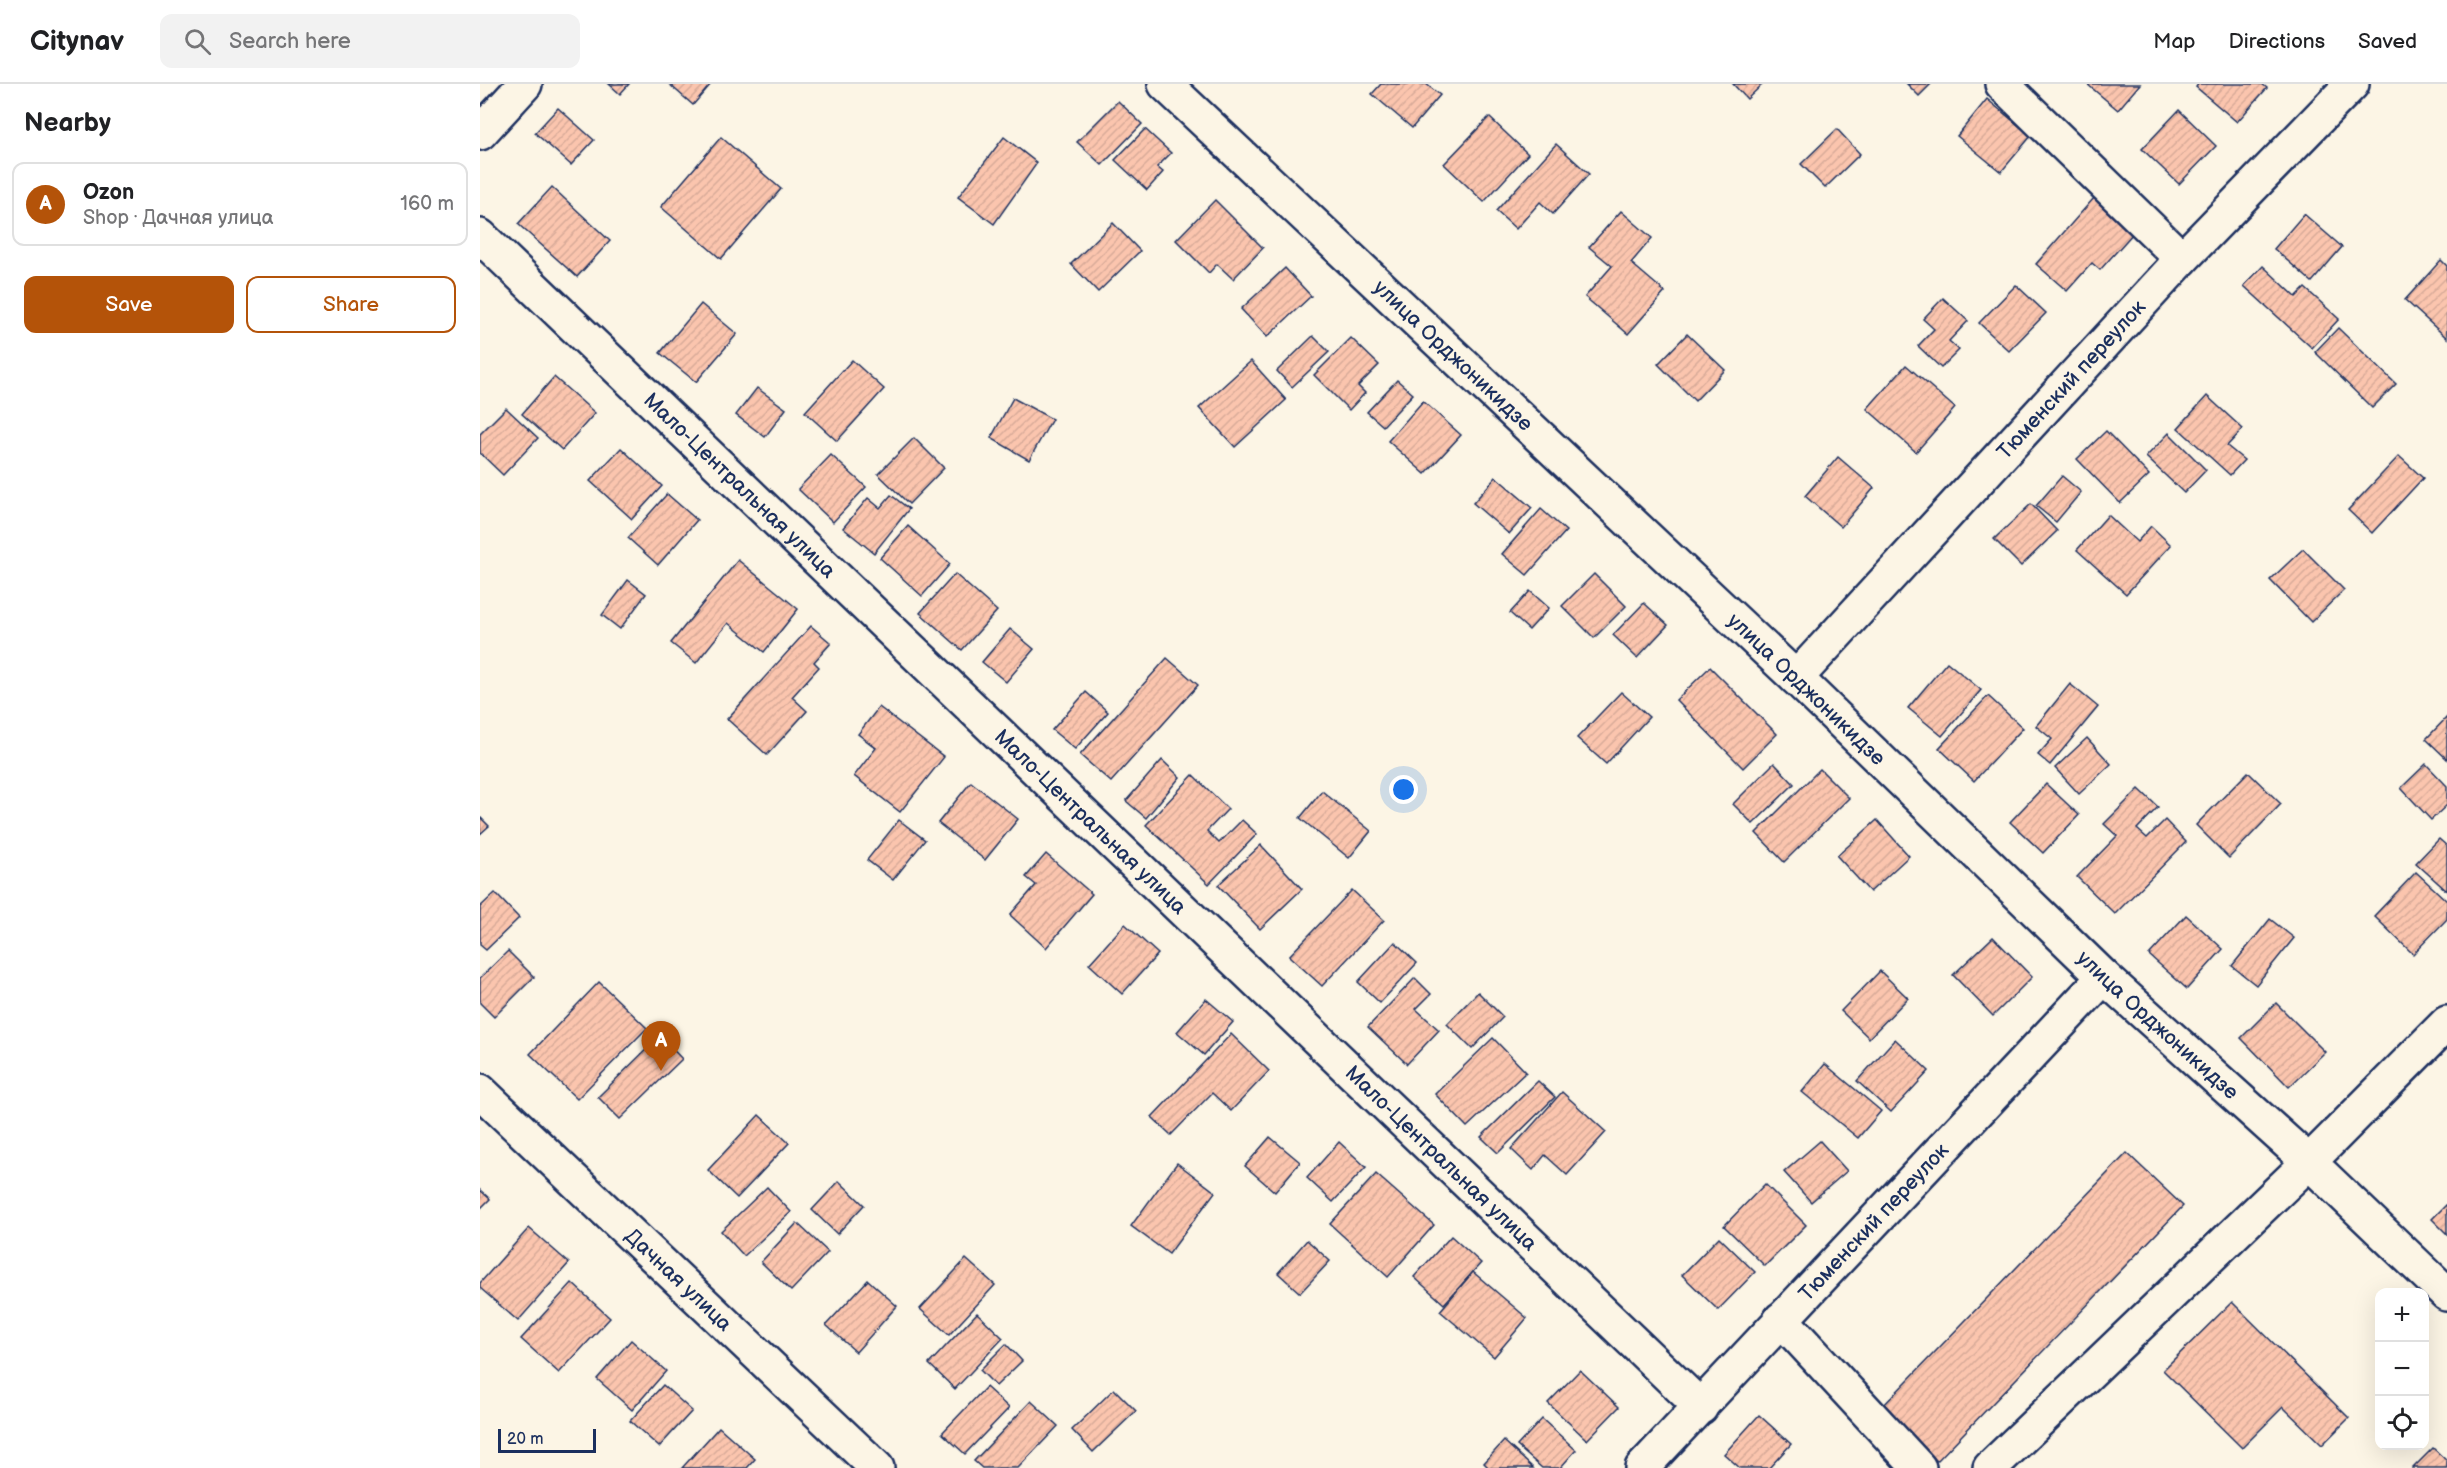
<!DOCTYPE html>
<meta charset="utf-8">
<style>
:root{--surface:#fff;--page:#f2f2f2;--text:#202124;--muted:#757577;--line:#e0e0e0;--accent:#b45309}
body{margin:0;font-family:"Balsamiq Sans",sans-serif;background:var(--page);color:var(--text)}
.controls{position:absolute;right:18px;bottom:18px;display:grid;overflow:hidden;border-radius:12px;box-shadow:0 6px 24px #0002}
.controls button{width:54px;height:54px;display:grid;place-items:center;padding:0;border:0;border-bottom:2px solid var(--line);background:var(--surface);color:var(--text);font:30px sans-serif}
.scale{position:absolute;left:18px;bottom:15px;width:98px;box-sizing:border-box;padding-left:6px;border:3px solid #1b2f5e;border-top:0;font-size:16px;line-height:21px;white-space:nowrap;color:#1b2f5e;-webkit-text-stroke:4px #fcf5e5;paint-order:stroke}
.you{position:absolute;left:924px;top:706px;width:21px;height:21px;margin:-15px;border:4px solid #fff;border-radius:50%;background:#1a73e8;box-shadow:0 0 0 9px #1a73e833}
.badge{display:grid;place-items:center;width:39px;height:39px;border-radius:50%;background:var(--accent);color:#fff;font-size:20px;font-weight:700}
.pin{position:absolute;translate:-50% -50px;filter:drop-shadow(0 2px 3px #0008)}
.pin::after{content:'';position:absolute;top:32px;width:21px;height:18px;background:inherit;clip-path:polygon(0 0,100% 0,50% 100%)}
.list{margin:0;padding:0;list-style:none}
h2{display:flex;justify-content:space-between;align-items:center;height:78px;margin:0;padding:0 24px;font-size:26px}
h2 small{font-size:20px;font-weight:400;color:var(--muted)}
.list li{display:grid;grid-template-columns:39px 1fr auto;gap:18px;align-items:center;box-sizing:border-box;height:84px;margin:0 12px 12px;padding:0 12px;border:2px solid var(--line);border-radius:12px}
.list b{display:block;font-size:22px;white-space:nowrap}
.list p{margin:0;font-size:20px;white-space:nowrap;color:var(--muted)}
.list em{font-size:20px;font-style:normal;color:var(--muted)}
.actions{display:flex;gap:12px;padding:18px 24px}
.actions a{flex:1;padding:14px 0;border:2px solid var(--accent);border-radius:12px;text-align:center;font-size:21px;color:var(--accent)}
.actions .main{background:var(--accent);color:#fff}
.icon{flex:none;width:33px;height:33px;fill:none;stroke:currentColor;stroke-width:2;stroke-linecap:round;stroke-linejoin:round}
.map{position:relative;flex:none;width:1967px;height:1384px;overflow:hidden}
header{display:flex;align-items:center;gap:36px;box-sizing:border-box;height:84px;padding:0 30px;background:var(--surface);border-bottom:2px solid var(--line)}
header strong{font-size:28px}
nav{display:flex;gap:33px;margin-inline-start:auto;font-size:21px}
.search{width:420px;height:54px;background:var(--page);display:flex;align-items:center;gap:15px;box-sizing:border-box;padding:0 21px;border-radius:12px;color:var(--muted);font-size:22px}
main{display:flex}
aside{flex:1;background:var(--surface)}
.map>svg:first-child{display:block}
.building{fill:url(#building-hatch);stroke:#1b2f5e;stroke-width:1.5}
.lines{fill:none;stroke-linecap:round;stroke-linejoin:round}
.minor-casing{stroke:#1b2f5e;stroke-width:38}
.minor{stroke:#fcf5e5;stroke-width:33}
.labels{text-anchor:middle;stroke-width:4.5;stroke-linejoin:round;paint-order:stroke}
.street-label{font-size:21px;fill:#1b2f5e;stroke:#fcf5e5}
</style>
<header>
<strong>Citynav</strong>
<div class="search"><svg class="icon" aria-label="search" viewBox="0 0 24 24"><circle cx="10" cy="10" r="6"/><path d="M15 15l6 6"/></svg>Search here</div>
<nav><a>Map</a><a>Directions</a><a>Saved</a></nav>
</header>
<main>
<aside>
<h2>Nearby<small></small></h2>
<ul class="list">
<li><span class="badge">A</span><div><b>Ozon</b><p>Shop · Дачная улица</p></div><em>160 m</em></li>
</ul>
<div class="actions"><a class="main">Save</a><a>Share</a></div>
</aside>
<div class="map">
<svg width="1967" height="1384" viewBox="0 0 1967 1384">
<defs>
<pattern id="building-hatch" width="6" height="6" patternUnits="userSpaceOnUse" patternTransform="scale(1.5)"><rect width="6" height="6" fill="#fbc5ae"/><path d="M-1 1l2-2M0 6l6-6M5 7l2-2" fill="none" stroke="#d7aa98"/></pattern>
</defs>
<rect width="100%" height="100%" fill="#fcf5e5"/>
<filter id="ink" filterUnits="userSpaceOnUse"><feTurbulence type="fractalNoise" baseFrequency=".0167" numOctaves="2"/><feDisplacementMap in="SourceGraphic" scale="12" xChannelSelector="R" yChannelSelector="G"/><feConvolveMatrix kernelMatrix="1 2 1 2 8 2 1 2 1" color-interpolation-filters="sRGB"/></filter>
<g filter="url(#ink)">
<g class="building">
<polygon points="129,0 149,0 140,10"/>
<polygon points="189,0 231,0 213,21"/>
<polygon points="901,0 946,0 960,11 932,44 892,10"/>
<polygon points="1253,0 1283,0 1267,15"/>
<polygon points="1427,0 1451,0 1439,12"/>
<polygon points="1607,0 1660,0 1638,26"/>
<polygon points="1718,0 1782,0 1787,4 1757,38 1716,3"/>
<polygon points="1507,15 1551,52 1521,88 1477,52"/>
<polygon points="638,17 662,40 622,81 597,58"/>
<polygon points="78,24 114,56 91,81 55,49"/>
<polygon points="1699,26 1736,62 1699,100 1662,65"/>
<polygon points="1009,33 1048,70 1004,118 964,80"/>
<polygon points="665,45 691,69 677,83 683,88 667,106 635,76"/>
<polygon points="1357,45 1380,70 1345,104 1321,80"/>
<polygon points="241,53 301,105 241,175 181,123"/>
<polygon points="524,53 557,79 514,140 478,113"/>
<polygon points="1076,60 1109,90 1073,130 1060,118 1036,145 1016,127"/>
<polygon points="72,103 130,157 97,193 38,140"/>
<polygon points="1614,114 1654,148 1620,186 1612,179 1587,207 1556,180"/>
<polygon points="735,116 783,164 753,195 737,180 729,189 696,156"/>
<polygon points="1141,127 1172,154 1151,179 1185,208 1148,250 1105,213 1132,182 1109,163"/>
<polygon points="1824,130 1862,163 1832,198 1794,165"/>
<polygon points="633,139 660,167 618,208 591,180"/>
<polygon points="1961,176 1967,182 1967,254 1925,216"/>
<polygon points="1783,182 1816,213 1825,204 1859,235 1832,264 1764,202"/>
<polygon points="805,184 831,212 787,253 761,225"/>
<polygon points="1536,201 1566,229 1529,267 1499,239"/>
<polygon points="1463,214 1488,237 1469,257 1479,266 1461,284 1438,262 1454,245 1443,235"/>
<polygon points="221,220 257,250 216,298 180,269"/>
<polygon points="1858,244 1916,300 1892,324 1835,268"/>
<polygon points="1207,250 1245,286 1215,317 1178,280"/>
<polygon points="833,252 849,268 812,303 797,287"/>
<polygon points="871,254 899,281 878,302 885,309 869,326 834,291"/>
<polygon points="372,276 404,305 357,357 325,328"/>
<polygon points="771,277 806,316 755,363 719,324"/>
<polygon points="1426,281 1475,324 1436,368 1387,325"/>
<polygon points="74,293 115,329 82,366 42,330"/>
<polygon points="917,296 933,310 903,342 887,328"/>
<polygon points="277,304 306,325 285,353 256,331"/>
<polygon points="1727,312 1763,345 1747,362 1764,376 1750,391 1698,344"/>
<polygon points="533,314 572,335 549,376 511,354"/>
<polygon points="943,317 981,351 945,390 908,357"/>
<polygon points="26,324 58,354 23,391 0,369 0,350"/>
<polygon points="1626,347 1669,391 1640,419 1597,375"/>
<polygon points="1689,349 1726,386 1704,409 1666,373"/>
<polygon points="434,354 464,384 429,420 398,390"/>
<polygon points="141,364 182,402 152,435 110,397"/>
<polygon points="351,371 386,403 353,438 318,405"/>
<polygon points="1919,372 1943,394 1892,449 1868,426"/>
<polygon points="1358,373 1394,404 1361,443 1325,412"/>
<polygon points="1582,392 1601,408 1576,438 1556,422"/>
<polygon points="1016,393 1052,424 1029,450 993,419"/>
<polygon points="187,410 217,436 178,481 148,454"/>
<polygon points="411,411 429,425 394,469 363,444 388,414 400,424"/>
<polygon points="1551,420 1577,447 1541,482 1514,455"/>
<polygon points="1061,425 1086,447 1047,491 1022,470"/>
<polygon points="1628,431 1657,458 1671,442 1691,461 1646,510 1597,466"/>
<polygon points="428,442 470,480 442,512 400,474"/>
<polygon points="1823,465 1864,506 1831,538 1790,496"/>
<polygon points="258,476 318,525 284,568 248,539 216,579 191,559"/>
<polygon points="475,490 517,527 482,566 440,529"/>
<polygon points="1114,490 1146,522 1114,554 1082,522"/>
<polygon points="148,496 166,510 140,545 122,531"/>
<polygon points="1050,507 1069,524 1049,546 1030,529"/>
<polygon points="1164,519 1188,541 1157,574 1133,551"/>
<polygon points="331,542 351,559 334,578 339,583 312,613 327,627 287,671 247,635"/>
<polygon points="530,545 554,565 526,598 502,578"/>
<polygon points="687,574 718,601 631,698 600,671"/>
<polygon points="1467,578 1501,606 1462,652 1428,624"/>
<polygon points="1230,583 1297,650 1263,684 1196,616"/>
<polygon points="1590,600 1618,623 1570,681 1558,671 1572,655 1556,642"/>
<polygon points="606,608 628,628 595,665 572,646"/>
<polygon points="1141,608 1169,633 1126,680 1097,654"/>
<polygon points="1508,612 1543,644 1494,697 1459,664"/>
<polygon points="399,623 464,673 420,728 374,692 396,664 378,650"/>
<polygon points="1967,633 1967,675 1946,655"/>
<polygon points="1607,654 1631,680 1599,710 1575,684"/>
<polygon points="682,676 700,693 666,734 646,717"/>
<polygon points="1294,679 1314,700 1273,740 1253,720"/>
<polygon points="1946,680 1967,702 1967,721 1951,736 1921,704"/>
<polygon points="1340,685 1369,714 1304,778 1276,749"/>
<polygon points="1768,688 1801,720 1749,774 1716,741"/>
<polygon points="713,691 748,725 727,747 739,759 762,736 777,750 729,800 666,741"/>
<polygon points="491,698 538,735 505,776 458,739"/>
<polygon points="1566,700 1599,731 1563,769 1530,738"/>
<polygon points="1659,705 1678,723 1657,745 1667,754 1685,736 1706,758 1635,830 1597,793 1637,752 1624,740"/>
<polygon points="842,707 891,747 869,774 820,734"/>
<polygon points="0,733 9,742 0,750"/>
<polygon points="419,736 445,756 413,796 387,776"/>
<polygon points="1397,736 1429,772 1390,808 1357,772"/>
<polygon points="1959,755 1967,762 1967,807 1936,779"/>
<polygon points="781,761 822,805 780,845 738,801"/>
<polygon points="566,770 612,810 566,864 530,831 556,801 546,793"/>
<polygon points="1936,788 1967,817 1967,835 1933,870 1894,832"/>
<polygon points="872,806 904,836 842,902 809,872"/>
<polygon points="15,809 39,834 6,866 0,861 0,823"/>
<polygon points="1706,831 1743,865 1707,905 1669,871"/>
<polygon points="1790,835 1814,854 1776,901 1752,882"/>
<polygon points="645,840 678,870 642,910 609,880"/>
<polygon points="1513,853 1552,893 1513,932 1473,891"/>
<polygon points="915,858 937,879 900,919 878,898"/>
<polygon points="28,867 54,893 14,933 0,919 0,894"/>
<polygon points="1400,887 1428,914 1389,954 1361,927"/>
<polygon points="935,894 951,910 936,925 959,946 927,980 888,943"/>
<polygon points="119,898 167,944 97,1015 50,970"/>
<polygon points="998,908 1023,933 992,965 967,940"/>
<polygon points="726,915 753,938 724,971 697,948"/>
<polygon points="1796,919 1845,968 1809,1003 1761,954"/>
<polygon points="751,950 789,987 751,1027 732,1009 691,1051 672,1033"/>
<polygon points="180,952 202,975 140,1035 118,1013"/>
<polygon points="1013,954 1046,988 987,1043 955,1010"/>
<polygon points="1415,955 1449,987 1411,1028 1377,997"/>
<polygon points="1345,980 1401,1027 1378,1054 1322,1008"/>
<polygon points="1058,997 1075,1013 1018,1069 1001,1053"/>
<polygon points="1082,1008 1126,1048 1087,1091 1065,1071 1053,1086 1031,1065"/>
<polygon points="279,1031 309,1059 257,1114 228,1086"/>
<polygon points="790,1053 820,1078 795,1108 765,1082"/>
<polygon points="1340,1057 1367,1087 1331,1118 1304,1088"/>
<polygon points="859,1058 886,1083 853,1118 827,1094"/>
<polygon points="1647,1069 1703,1122 1457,1377 1401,1324"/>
<polygon points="697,1079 735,1108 689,1170 651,1142"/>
<polygon points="896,1090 954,1141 908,1193 850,1140"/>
<polygon points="359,1097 384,1121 357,1150 332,1126"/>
<polygon points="1285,1100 1326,1141 1285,1182 1244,1142"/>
<polygon points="287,1103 311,1128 264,1172 241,1147"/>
<polygon points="0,1106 10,1115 0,1125"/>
<polygon points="1967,1120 1967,1150 1952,1135"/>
<polygon points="317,1139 348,1168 311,1207 281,1178"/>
<polygon points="49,1144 89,1179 38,1237 0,1204 0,1199"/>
<polygon points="971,1152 1001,1179 964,1220 934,1193"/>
<polygon points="1239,1153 1275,1188 1238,1226 1202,1191"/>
<polygon points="827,1156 850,1177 820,1209 798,1189"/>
<polygon points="486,1175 515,1201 469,1251 440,1225"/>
<polygon points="993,1188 1047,1234 1014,1273 960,1227"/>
<polygon points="388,1196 417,1222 376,1268 346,1241"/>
<polygon points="92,1199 130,1234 79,1289 41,1255"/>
<polygon points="1752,1218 1869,1334 1842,1361 1803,1323 1762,1364 1683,1286"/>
<polygon points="497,1229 523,1254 475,1305 449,1280"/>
<polygon points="151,1256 186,1287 152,1326 117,1295"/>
<polygon points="526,1260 542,1277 516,1302 500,1286"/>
<polygon points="1100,1286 1139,1323 1107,1356 1068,1319"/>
<polygon points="183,1301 212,1327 179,1363 150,1337"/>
<polygon points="506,1303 529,1324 485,1370 462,1349"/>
<polygon points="634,1305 656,1327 613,1368 592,1346"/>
<polygon points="551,1317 578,1342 538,1384 502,1384 494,1377"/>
<polygon points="1279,1331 1311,1360 1289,1384 1260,1384 1244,1370"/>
<polygon points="1062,1335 1096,1366 1080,1384 1062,1384 1037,1362"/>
<polygon points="239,1343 275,1375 267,1384 202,1384"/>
<polygon points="1024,1357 1053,1384 1009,1384 1004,1379"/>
<polygon points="1953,1364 1967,1377 1967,1384 1933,1384"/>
</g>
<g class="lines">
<defs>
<g id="minor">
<path id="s1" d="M 685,0 L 1316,594 L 1624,893 L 1829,1078 L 1967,1210"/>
<polyline points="1522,0 1702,175"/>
<polyline points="0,49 45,0"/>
<path id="s2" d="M 0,152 L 1221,1323"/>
<path id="s3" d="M 1316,594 L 1702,175 L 1872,0"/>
<path id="s4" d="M 0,1007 L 397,1384"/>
<polyline points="1301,1235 1439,1384"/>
<path id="s5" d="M 1162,1384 L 1624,893"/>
<polyline points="1510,1384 1829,1078 1967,939"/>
</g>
</defs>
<use href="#minor" class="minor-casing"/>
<use href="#minor" class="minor"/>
</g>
</g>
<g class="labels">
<g class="street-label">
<text dy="7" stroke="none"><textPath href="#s1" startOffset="396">улица Орджоникидзе</textPath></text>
<text dy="7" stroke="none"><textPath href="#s3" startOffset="406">Тюменский переулок</textPath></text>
<text dy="7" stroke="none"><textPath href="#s2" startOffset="360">Мало-Центральная улица</textPath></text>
<text dy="7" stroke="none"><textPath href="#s1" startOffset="882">улица Орджоникидзе</textPath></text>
<text dy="7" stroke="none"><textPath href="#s2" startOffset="846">Мало-Центральная улица</textPath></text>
<text dy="7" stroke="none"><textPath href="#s1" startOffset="1368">улица Орджоникидзе</textPath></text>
<text dy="7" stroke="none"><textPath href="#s2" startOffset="1332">Мало-Центральная улица</textPath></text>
<text dy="7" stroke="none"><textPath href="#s5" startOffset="338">Тюменский переулок</textPath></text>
<text dy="7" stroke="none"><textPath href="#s4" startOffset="274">Дачная улица</textPath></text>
</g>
</g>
</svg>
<div class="controls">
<button>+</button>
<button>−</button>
<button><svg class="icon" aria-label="locate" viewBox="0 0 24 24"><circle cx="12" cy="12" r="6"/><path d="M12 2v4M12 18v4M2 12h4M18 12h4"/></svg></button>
</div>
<div class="scale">20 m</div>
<div class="you"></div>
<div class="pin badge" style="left:181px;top:987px">A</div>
</div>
</main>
